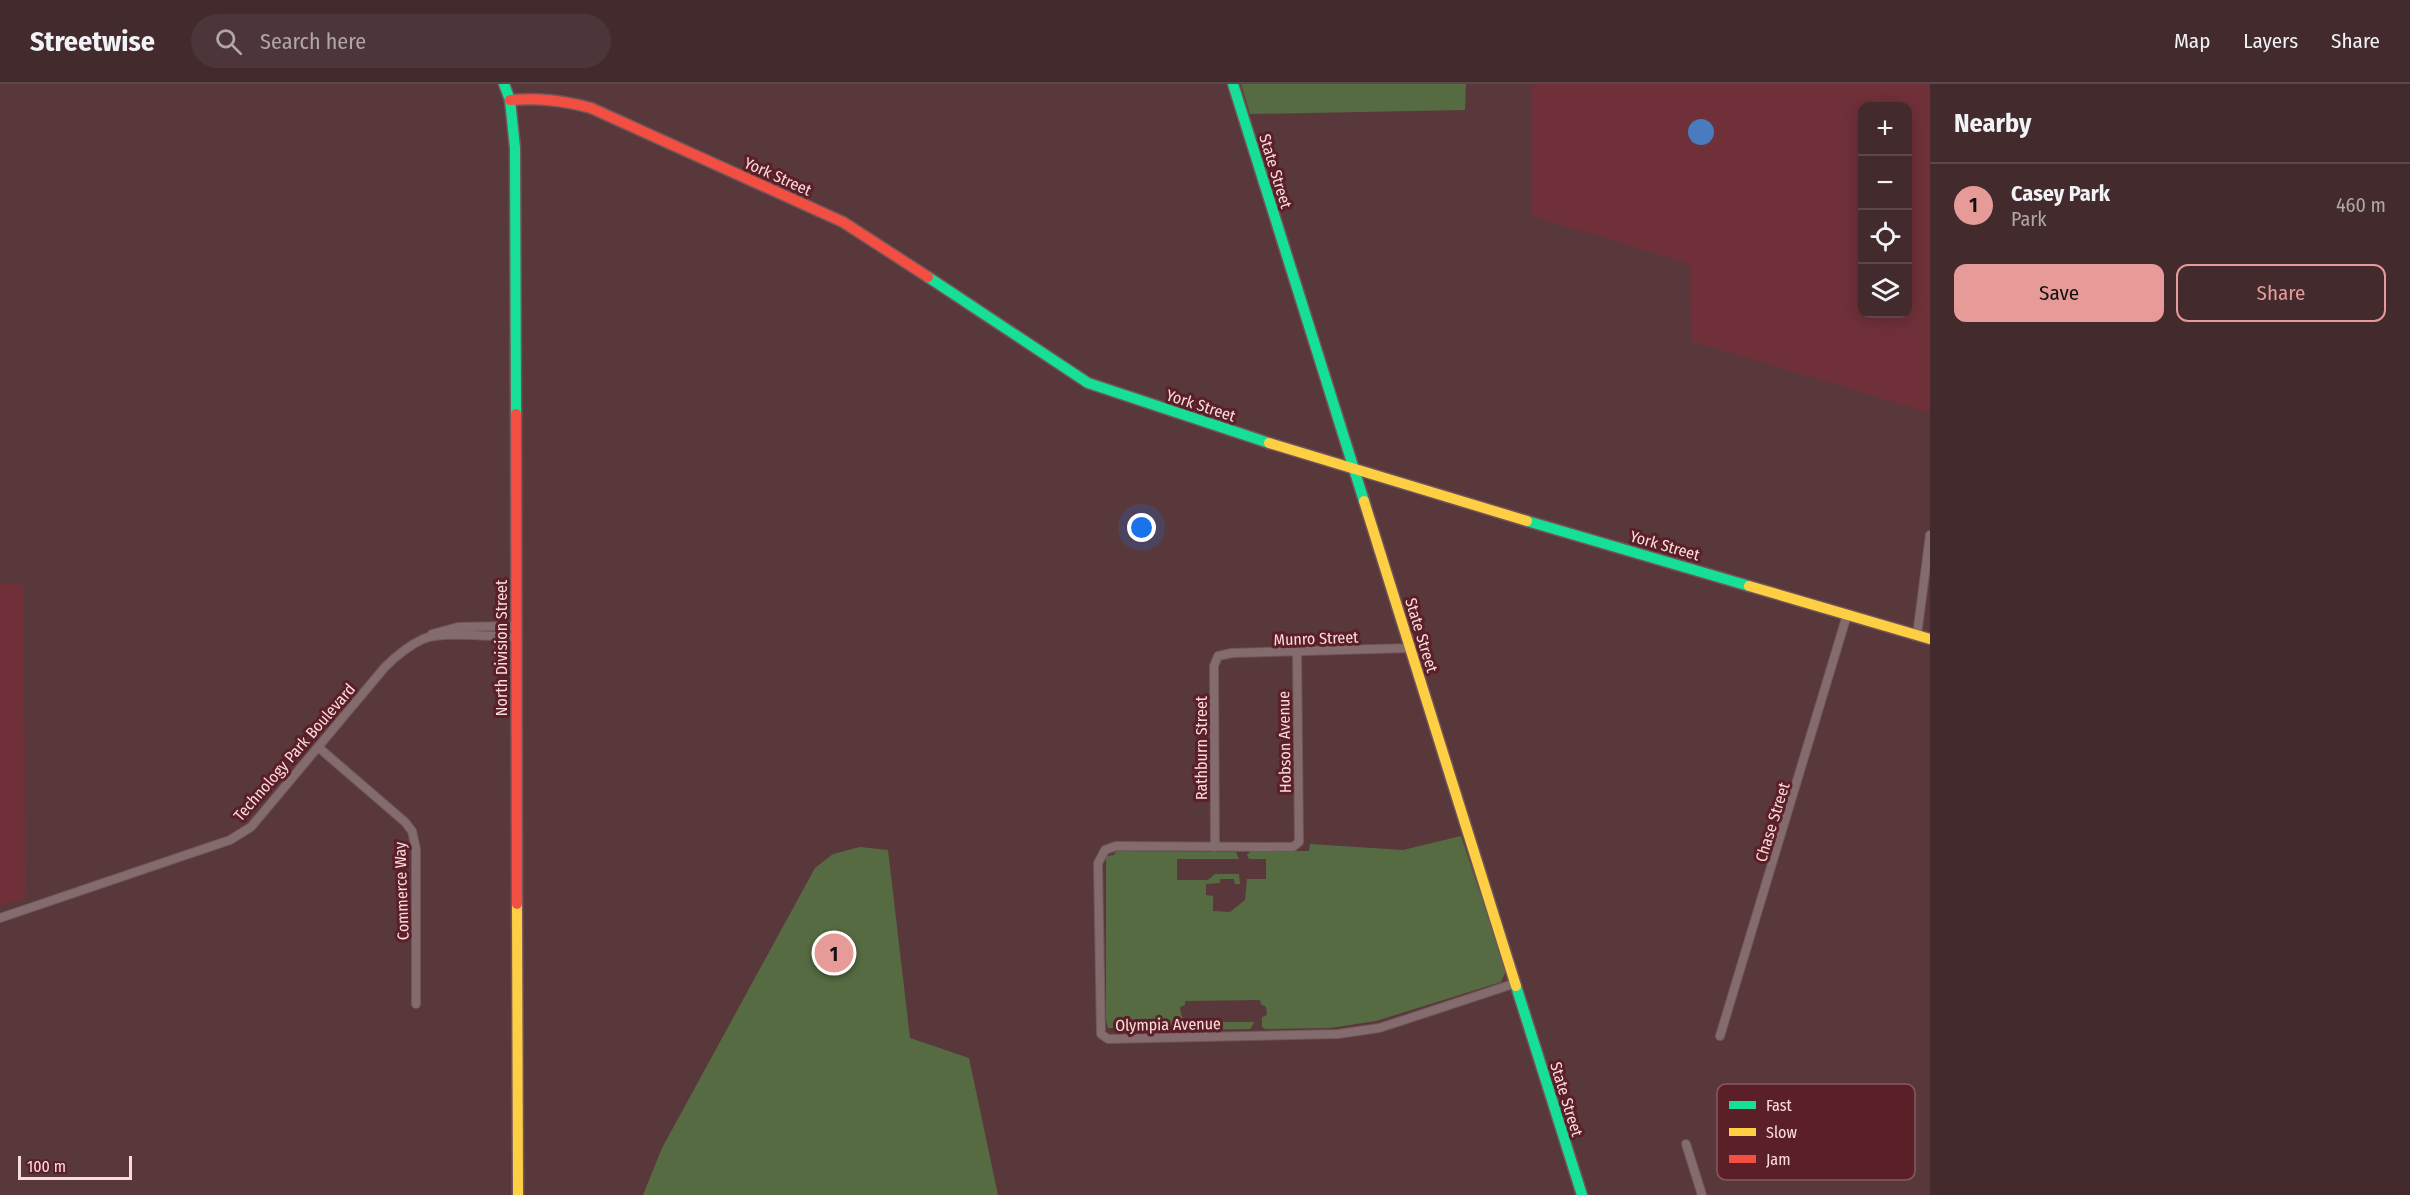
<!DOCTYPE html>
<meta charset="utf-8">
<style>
:root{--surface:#432a2d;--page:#4d3639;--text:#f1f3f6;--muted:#afa7aa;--line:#5b4649;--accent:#e69b98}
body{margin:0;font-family:"Fira Sans Condensed",sans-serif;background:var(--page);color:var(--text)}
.controls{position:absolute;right:18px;top:18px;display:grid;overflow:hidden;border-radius:12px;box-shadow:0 3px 15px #0003}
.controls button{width:54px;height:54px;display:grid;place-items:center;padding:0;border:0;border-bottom:2px solid var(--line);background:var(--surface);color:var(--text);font:30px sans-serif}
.scale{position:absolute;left:18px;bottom:15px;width:114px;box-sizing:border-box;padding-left:6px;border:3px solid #fbdcdd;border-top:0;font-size:16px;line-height:21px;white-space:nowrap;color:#fbdcdd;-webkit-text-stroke:4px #5b1f28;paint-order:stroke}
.you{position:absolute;left:1142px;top:444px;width:21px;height:21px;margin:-15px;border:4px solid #fff;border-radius:50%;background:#1a73e8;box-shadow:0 0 0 9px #1a73e833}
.badge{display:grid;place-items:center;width:39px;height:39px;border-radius:50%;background:var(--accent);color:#111;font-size:20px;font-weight:700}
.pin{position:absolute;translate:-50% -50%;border:3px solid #fff;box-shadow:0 2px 6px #0006}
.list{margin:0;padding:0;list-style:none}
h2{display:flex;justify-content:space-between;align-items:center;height:78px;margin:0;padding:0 24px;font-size:26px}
h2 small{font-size:20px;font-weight:400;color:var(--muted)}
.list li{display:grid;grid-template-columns:39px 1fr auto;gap:18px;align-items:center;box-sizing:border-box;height:84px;padding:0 24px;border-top:2px solid var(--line)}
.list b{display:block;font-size:22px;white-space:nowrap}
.list p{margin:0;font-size:20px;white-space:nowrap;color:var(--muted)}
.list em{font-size:20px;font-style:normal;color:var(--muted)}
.actions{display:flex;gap:12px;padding:18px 24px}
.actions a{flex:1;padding:14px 0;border:2px solid var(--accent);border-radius:12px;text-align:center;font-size:21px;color:var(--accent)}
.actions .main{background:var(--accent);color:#111}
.icon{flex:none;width:33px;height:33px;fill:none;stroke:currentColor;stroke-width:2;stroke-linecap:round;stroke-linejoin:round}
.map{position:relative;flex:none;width:1930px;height:1111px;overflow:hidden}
header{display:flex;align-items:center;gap:36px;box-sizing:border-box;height:84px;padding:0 30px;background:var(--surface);border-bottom:2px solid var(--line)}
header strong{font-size:28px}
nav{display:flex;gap:33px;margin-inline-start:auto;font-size:21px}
.search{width:420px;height:54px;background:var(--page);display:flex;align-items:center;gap:15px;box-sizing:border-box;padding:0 21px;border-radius:33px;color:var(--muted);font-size:22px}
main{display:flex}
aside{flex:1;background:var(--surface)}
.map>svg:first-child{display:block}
.built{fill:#703039;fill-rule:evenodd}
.green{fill:#566b42}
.water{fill:#487cbf}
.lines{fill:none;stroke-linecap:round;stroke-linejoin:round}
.street-casing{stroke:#715559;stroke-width:10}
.fast-casing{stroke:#715559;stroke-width:13}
.slow-casing{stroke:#715559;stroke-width:13}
.jam-casing{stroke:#715559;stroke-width:13}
.street{stroke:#846c6e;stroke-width:8}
.fast{stroke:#16e098;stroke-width:10}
.slow{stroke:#ffcf43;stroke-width:10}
.jam{stroke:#f24e42;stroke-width:10}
.labels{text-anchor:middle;stroke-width:6;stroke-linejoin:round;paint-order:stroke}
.street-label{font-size:16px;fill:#fbdcdd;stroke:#5b1f28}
.key{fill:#5b1f28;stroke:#8b585e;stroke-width:1.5}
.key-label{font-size:16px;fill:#fbdcdd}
</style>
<header>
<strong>Streetwise</strong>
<div class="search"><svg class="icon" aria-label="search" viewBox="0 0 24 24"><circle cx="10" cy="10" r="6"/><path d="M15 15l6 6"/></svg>Search here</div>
<nav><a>Map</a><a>Layers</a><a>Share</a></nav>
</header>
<main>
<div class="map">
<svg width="1930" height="1111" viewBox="0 0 1930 1111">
<rect width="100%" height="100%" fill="#59383c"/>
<g class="built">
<path d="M 1531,0 L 1930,0 L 1930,329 L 1691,257 L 1690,180 L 1532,132 ZM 1862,22 L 1908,22 L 1908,230 L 1862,230 Z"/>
<polygon points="0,499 23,499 26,814 0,822"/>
</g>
<g class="green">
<polygon points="1241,0 1466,0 1465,26 1250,30"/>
<path d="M 1461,752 L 1506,887 L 1501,898 L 1376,937 L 1330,944 L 1265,945 L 1262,943 L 1262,933 L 1267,931 L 1266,923 L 1261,920 L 1260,916 L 1185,917 L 1185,921 L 1180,923 C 1180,932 1185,935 1185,944 L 1181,946 L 1116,948 L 1115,944 L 1108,944 L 1106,936 L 1106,772 L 1114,771 L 1116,767 L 1236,768 L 1239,775 L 1177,775 L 1177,796 L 1208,796 L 1215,790 L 1239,790 L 1240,800 L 1235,800 L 1234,795 L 1220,795 L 1220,799 L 1206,800 L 1206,811 L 1213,812 L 1213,827 L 1230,828 L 1245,816 L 1247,795 L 1266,795 L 1266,775 L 1249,775 L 1247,771 L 1251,767 L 1309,767 L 1310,760 L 1403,766 Z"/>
<polygon points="860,763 888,766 910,954 969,974 998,1111 643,1111 662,1064 815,784 833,770"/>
<polygon points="1194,938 1253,938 1254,939 1250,945 1197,946 1192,942"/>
</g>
<circle class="water" cx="1701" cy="48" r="13"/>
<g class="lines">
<defs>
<g id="street">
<polyline points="432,550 458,543 516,542"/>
<polyline points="1917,551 1930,451"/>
<polyline points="1297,569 1299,758 1293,763 1116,762 1105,766 1098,779 1101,950 1108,955 1338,950 1379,944 1404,936 1516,899"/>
<polyline points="318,663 405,738 412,747 416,765 416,920"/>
<polyline points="1215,763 1214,582 1218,572 1232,569 1410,564"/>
<path d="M 0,834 L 230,756 L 251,743 L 385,583 C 396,572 408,562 423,555 C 444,547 492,553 516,553"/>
<polyline points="1720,952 1847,531"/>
<polyline points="1686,1060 1702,1111"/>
</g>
<g id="fast">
<polyline points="504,0 510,16 515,64 516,330"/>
<polyline points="1233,0 1364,417"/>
<polyline points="928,193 1088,299 1269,359"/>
<polyline points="1527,437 1749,502"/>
<polyline points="1516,902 1582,1111"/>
</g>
<g id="slow">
<polyline points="1269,359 1527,437"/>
<polyline points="1364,417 1516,902"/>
<polyline points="1749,502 1930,555"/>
<polyline points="517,820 518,1111"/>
</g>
<g id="jam">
<path d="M 510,16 C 540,14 561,16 591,24 L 843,138 L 928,193"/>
<polyline points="516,330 517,820"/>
</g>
</defs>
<use href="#street" class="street-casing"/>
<use href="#fast" class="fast-casing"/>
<use href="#slow" class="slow-casing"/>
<use href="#jam" class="jam-casing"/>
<use href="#street" class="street"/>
<use href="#fast" class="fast"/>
<use href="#slow" class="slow"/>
<use href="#jam" class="jam"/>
</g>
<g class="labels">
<g class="street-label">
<text transform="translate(1276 87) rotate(73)" y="6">State Street</text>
<text transform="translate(778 92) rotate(24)" y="6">York Street</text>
<text transform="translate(1201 321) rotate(18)" y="6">York Street</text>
<text transform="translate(1665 461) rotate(16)" y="6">York Street</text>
<text transform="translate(1422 551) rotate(73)" y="6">State Street</text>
<text transform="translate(1316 554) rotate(-2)" y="6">Munro Street</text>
<text transform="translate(501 564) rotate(-90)" y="6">North Division Street</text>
<text transform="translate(1284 658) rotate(-91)" y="6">Hobson Avenue</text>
<text transform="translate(1201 664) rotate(-90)" y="6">Rathburn Street</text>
<text transform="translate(294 668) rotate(-49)" y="6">Technology Park Boulevard</text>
<text transform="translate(1772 738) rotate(-73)" y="6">Chase Street</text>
<text transform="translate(401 807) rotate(-92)" y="6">Commerce Way</text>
<text transform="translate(1168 940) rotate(-1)" y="6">Olympia Avenue</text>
<text transform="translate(1567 1015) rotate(73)" y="6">State Street</text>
</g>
</g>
<rect x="1717" y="1000" width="198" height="96" rx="9" class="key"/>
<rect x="1729" y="1017" width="27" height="8" fill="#16e098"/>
<rect x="1729" y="1044" width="27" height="8" fill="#ffcf43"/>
<rect x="1729" y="1071" width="27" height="8" fill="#f24e42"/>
<g class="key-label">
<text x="1766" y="1027">Fast</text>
<text x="1766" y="1054">Slow</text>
<text x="1766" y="1081">Jam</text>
</g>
</svg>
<div class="controls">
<button>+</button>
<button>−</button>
<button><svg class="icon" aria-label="locate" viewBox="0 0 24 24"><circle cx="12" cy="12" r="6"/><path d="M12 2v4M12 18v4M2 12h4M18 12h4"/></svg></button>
<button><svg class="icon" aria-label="layers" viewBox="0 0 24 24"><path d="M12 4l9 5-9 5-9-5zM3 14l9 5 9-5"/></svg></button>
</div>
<div class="scale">100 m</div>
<div class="you"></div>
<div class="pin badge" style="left:834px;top:869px">1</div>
</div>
<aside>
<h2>Nearby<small></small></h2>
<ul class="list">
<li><span class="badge">1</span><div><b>Casey Park</b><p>Park</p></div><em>460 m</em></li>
</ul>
<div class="actions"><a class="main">Save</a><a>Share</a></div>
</aside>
</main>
